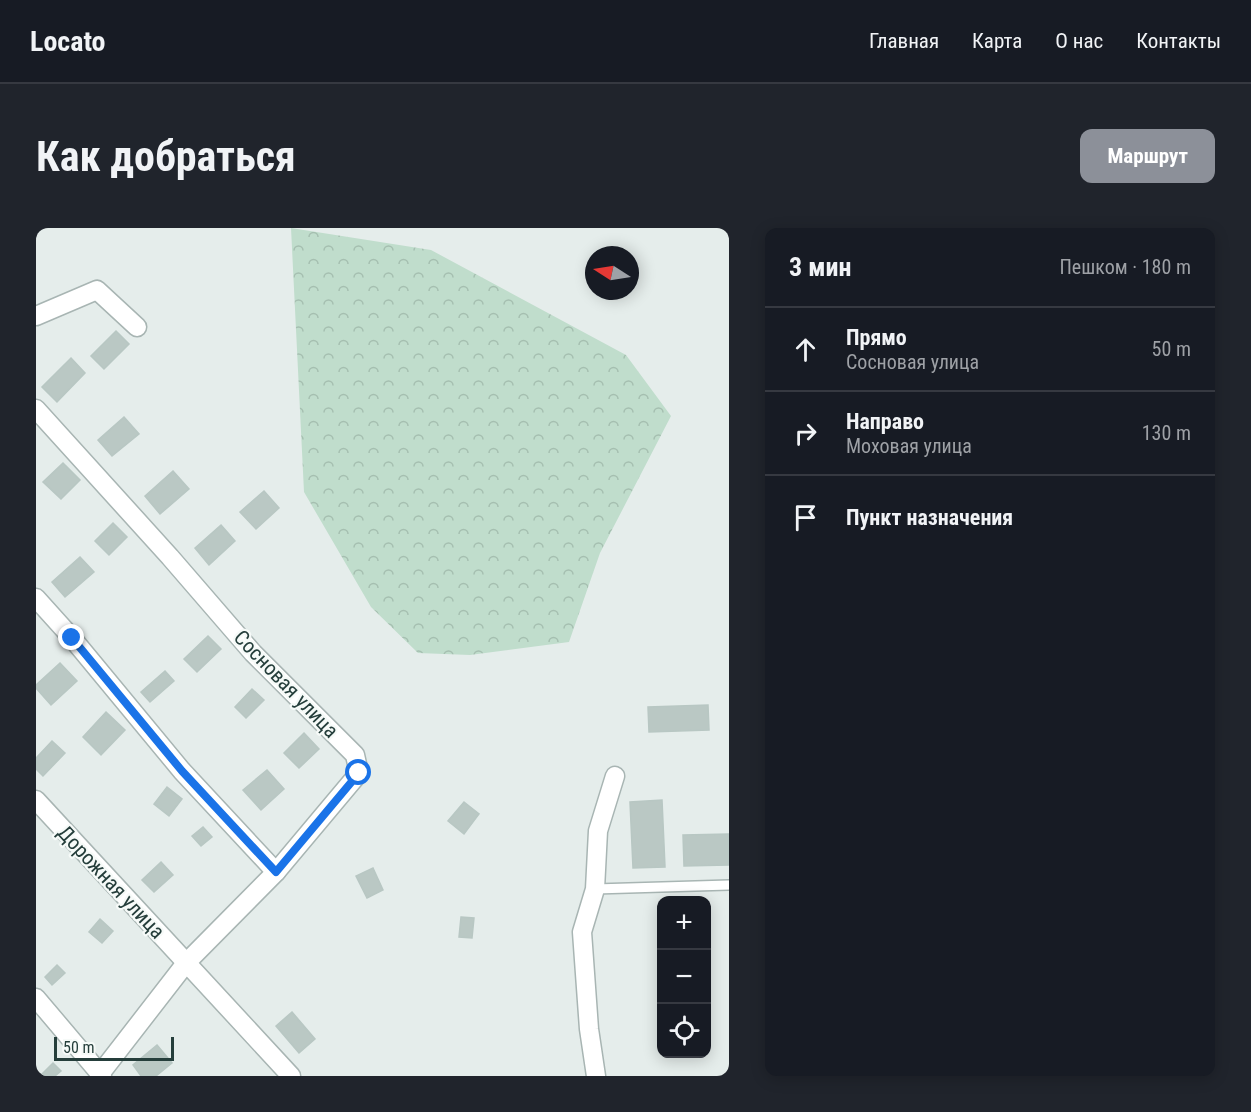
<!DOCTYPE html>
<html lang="ru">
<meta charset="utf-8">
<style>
:root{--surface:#171b24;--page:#20242c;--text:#f1f3f6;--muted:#9ea1a6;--line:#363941;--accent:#8c9099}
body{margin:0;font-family:"Roboto Condensed",sans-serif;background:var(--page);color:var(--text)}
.controls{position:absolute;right:18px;bottom:18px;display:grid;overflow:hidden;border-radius:12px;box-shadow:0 3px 15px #0003}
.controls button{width:54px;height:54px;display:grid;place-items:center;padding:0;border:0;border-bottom:2px solid var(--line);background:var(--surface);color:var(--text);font:30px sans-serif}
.compass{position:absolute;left:549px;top:18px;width:54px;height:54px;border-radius:50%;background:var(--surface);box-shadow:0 3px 15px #0003;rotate:282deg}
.scale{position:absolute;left:18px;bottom:15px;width:120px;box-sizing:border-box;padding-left:6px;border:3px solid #253e3b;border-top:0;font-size:16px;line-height:21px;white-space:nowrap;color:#253e3b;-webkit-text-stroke:4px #f6faf8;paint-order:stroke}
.stop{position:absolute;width:18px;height:18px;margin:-14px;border:4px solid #1a73e8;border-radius:50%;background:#fff}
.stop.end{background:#1a73e8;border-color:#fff;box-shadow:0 2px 6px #0008}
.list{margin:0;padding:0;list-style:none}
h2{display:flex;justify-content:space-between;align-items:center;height:78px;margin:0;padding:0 24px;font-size:26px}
h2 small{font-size:20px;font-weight:400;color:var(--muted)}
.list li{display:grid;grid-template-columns:39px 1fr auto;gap:18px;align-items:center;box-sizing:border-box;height:84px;padding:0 24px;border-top:2px solid var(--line)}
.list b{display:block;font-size:22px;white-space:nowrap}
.list p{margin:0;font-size:20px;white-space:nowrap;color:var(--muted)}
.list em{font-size:20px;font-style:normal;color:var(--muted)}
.icon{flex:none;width:33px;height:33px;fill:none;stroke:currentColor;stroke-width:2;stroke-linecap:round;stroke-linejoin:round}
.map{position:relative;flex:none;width:693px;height:848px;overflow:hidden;border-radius:12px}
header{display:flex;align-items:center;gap:36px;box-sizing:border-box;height:84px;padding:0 30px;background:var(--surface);border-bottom:2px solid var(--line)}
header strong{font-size:28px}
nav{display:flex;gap:33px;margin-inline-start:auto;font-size:21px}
.intro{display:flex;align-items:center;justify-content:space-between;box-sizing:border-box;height:144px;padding:0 36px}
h1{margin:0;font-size:42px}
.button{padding:15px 27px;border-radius:12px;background:var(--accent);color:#fff;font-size:21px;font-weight:700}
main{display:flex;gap:36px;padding:0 36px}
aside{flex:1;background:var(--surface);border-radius:12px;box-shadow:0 3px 15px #0003}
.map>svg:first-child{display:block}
.forest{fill:url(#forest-crowns)}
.building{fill:#bac8c4;stroke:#b8c7c3;stroke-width:1.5}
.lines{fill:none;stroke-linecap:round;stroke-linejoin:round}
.lane-casing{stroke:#a8b5b3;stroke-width:12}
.street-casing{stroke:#a8b5b3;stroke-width:21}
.lane{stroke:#fff;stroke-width:9}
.street{stroke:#fff;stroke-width:18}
.route{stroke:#1a73e8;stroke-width:8}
.labels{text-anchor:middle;stroke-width:4.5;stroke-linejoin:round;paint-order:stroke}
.street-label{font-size:21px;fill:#253e3b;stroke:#f6faf8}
</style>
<header>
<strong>Locato</strong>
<nav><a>Главная</a><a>Карта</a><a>О нас</a><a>Контакты</a></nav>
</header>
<div class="intro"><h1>Как добраться</h1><a class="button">Маршрут</a></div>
<main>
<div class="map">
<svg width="693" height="848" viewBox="0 0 693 848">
<defs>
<pattern id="forest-crowns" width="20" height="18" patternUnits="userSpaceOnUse" patternTransform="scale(1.5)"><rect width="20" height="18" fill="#c0ddcc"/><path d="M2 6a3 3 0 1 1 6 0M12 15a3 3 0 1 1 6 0" fill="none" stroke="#a5bfb0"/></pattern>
</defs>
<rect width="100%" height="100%" fill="#e5edeb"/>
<polygon class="forest" points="255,0 395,22 590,127 635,188 564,325 533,414 434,427 382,425 335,379 268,264"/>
<g class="building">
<polygon points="80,103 93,116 68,141 55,128"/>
<polygon points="35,130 49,145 21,174 6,159"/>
<polygon points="88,189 103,206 76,228 62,212"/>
<polygon points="27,235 44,252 25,271 7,254"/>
<polygon points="137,243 153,261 124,286 109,268"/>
<polygon points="228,263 243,280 220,301 204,284"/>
<polygon points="77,295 91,309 73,327 59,313"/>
<polygon points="185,297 199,313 173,337 159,320"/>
<polygon points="44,329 58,344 29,369 16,354"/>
<polygon points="172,408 185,421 161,444 148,431"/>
<polygon points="24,435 41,453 15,477 0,460 0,457"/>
<polygon points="129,443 138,453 114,474 105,464"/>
<polygon points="216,461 228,472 210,490 199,479"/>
<polygon points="672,477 673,502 613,504 612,479"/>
<polygon points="70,484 89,502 65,527 47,509"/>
<polygon points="268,505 283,521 263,540 248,525"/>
<polygon points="16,513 29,525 7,548 0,541 0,530"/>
<polygon points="231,542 248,561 225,582 207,562"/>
<polygon points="131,559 146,571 133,588 118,576"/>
<polygon points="626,572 629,639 597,640 594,574"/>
<polygon points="428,574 443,586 428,606 412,593"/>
<polygon points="167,599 176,609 165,618 156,608"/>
<polygon points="693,606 693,637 648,638 647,607"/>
<polygon points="125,634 137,647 118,664 106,652"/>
<polygon points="337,640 347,662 331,670 320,648"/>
<polygon points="425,689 438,690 436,710 423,709"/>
<polygon points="64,691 77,703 66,715 53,704"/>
<polygon points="21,737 29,745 16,757 9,749"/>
<polygon points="256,784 279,811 263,825 240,798"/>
<polygon points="121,817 136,835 120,848 105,848 97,837"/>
<polygon points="17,835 25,843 19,848 4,848"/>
</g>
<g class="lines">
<defs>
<polyline id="lane" points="559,661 693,657"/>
<g id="street">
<polyline points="0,88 61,62 101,99"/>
<polyline points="0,181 134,329 217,425 319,527 323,545 240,644 150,735 64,846"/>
<polyline points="0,370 36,410 146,543 240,644"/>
<polyline points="0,572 255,848"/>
<polyline points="0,770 66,848"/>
<polyline points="560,848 553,801 546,704 559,661 562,603 579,548"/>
</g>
</defs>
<use href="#lane" class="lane-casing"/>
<use href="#street" class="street-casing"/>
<use href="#lane" class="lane"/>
<use href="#street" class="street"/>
</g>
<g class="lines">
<polyline class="route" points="36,410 146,543 240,644 323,545"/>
</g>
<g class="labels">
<g class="street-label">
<text transform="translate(250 456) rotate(46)" y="7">Сосновая улица</text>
<text transform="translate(75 654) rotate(47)" y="7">Дорожная улица</text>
</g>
</g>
</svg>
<div class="controls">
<button>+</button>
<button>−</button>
<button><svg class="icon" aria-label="locate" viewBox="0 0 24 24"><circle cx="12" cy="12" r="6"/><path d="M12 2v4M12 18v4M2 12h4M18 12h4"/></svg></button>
</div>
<svg class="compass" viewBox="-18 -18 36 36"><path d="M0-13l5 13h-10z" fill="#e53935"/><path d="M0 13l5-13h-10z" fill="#9ea1a6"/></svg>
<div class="scale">50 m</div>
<div class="stop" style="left:323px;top:545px"></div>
<div class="stop end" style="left:36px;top:410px"></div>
</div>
<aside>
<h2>3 мин<small>Пешком · 180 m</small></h2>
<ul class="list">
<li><svg class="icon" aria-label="ahead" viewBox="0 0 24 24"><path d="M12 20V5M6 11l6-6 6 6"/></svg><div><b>Прямо</b><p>Сосновая улица</p></div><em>50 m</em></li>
<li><svg class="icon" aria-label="right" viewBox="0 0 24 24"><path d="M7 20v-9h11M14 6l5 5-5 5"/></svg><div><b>Направо</b><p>Моховая улица</p></div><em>130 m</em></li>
<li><svg class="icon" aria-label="arrive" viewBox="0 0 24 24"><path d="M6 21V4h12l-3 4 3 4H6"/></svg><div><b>Пункт назначения</b></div></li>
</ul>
</aside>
</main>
